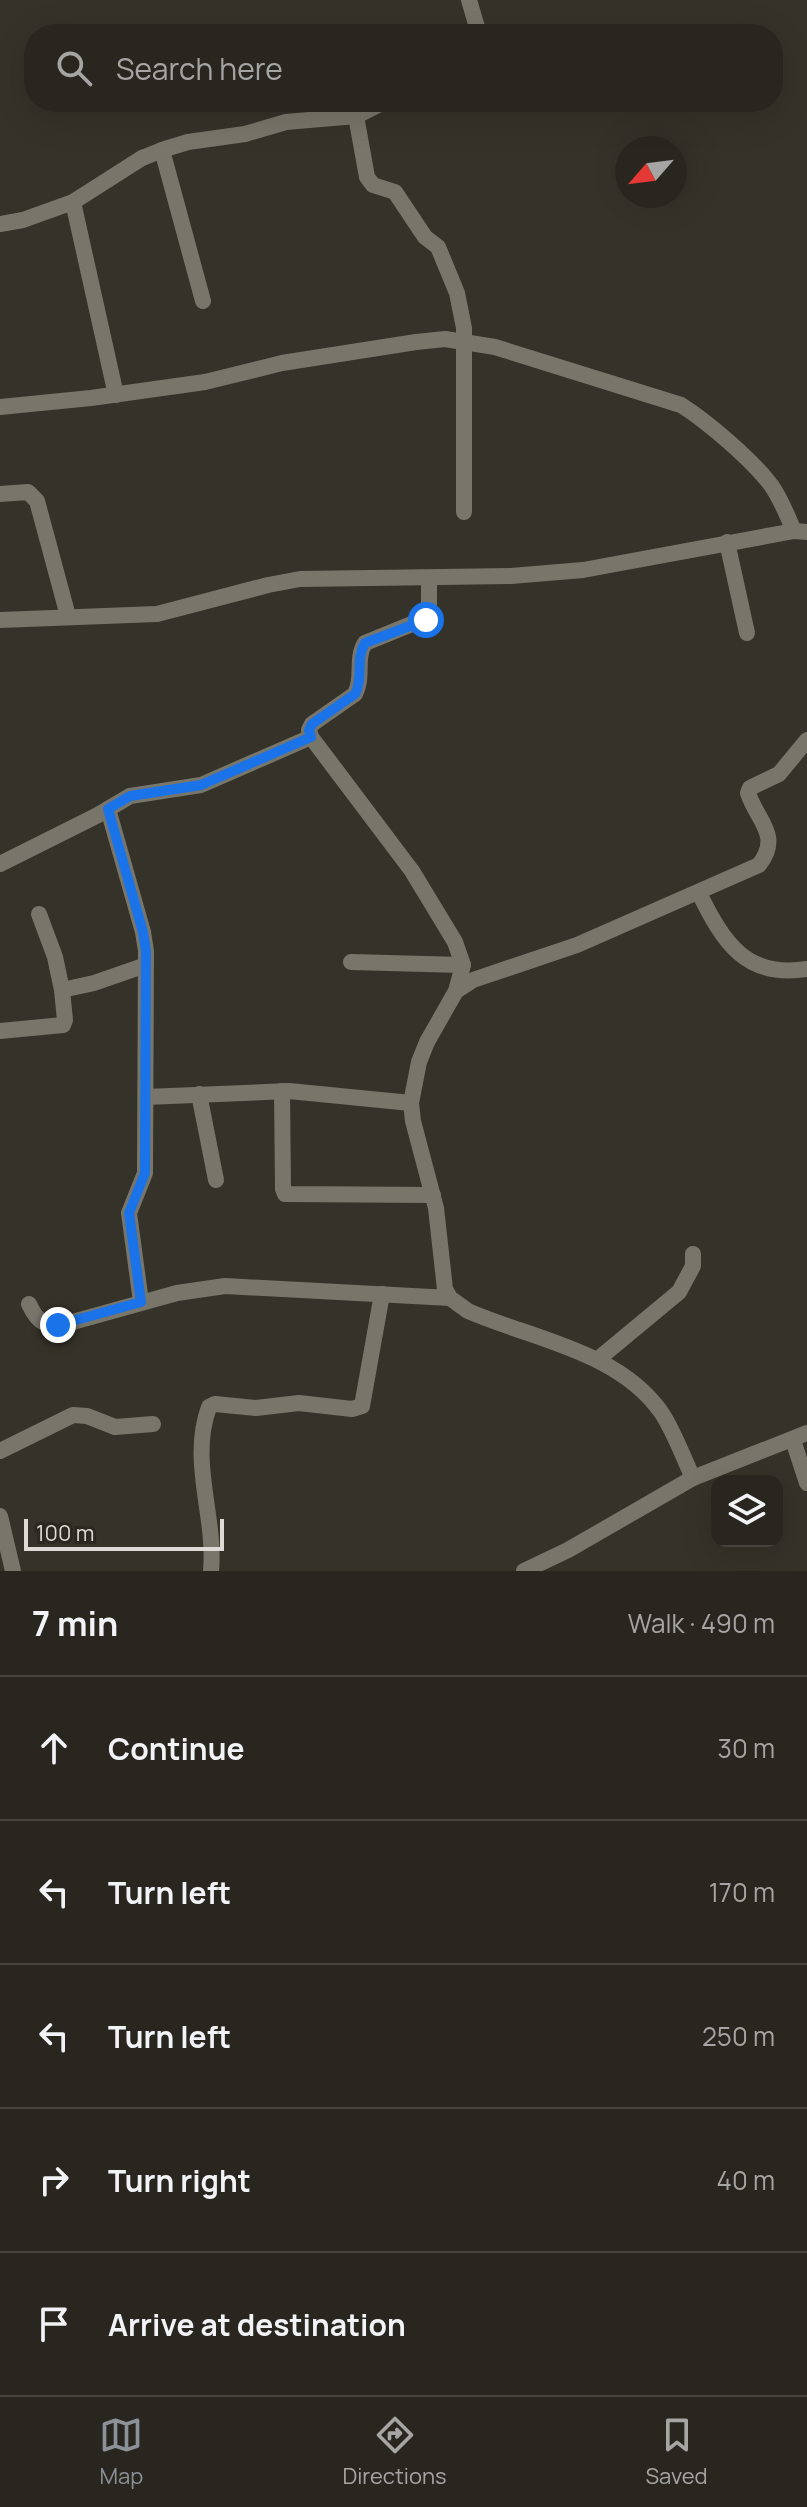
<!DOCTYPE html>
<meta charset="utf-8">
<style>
:root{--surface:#28261f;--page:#34322c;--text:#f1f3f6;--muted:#a5a5a4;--line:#44433d;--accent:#8c9099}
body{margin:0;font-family:Manrope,sans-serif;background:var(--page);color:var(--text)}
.controls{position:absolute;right:24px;bottom:24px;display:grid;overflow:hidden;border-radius:16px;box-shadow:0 8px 32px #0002}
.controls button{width:72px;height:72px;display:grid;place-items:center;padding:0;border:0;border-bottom:2px solid var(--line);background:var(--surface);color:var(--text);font:40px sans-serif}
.compass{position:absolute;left:615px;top:136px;width:72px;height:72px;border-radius:50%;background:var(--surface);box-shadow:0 8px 32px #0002;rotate:242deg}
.scale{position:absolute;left:24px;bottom:20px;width:200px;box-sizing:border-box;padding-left:8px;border:4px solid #dddbd5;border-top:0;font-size:22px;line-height:28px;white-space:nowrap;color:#dddbd5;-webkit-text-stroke:6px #2b281f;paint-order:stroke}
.stop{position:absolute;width:24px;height:24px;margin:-18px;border:6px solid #1a73e8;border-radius:50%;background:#fff}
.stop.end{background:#1a73e8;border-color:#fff;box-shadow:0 2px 8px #0008}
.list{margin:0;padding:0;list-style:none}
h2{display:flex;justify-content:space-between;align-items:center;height:104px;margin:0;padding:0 32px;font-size:34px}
h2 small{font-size:26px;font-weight:400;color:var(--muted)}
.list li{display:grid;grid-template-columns:52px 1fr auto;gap:24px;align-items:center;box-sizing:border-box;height:144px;padding:0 32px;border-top:2px solid var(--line)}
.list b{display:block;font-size:30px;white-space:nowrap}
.list em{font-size:26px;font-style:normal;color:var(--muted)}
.icon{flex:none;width:44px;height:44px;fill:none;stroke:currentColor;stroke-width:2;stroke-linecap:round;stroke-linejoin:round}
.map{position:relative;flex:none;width:807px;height:1571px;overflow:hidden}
.search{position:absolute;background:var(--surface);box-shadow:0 8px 32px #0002;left:24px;right:24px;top:24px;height:88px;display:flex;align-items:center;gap:20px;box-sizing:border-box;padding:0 28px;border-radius:32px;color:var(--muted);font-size:30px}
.sheet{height:824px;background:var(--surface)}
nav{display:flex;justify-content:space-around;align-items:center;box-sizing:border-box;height:112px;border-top:2px solid var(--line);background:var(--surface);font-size:22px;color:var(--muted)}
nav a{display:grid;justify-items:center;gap:4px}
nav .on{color:var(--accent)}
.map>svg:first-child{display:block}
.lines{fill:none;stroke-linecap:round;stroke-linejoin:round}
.minor{stroke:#78756a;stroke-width:16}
.route{stroke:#1a73e8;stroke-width:10}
</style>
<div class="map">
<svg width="807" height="1571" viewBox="0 0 807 1571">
<rect width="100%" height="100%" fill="#353229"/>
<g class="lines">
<g class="minor">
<polyline points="469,0 479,34"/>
<polyline points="356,116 367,177 373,185 395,192 425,237 438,247 457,293 464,328 464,512"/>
<polyline points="162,150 203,301"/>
<polyline points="73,202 116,395"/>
<polyline points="0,224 23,220 73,202 142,158 165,149 188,142 245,134 286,122 356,116 384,102"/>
<path d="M 0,407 L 91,398 L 205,382 L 282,363 L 416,342 L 445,339 L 495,347 L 681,405 C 708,422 752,460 771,485 C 781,499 787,515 794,531"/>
<polyline points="0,494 28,492 37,501 68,616"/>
<polyline points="727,542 747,633"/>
<path d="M 429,578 L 429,617 L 365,643 C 355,659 364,677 355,694 L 312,724 L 309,730 L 311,737 L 412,871 L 455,942 L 463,965 L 456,991 L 427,1042 L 419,1062 L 411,1103 L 413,1121 L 436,1208 L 445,1289 L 450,1298 L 468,1311 C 532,1339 618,1351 661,1412 C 674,1431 683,1457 693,1478"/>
<polyline points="0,620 157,614 268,585 300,579 511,576 583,570 794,531 807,532"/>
<polyline points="108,809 143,932 146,951 145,1173 129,1213 141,1302"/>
<polyline points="0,864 98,815 130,796 201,785 311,737"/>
<path d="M 699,893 C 723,941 745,979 807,969"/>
<polyline points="39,914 55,957 62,990"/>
<polyline points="351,962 463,965"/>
<path d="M 456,991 L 473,980 L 577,945 L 759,865 C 782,835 757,821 748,793 L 750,788 L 779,774 L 807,740"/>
<polyline points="0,1031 63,1025 65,1020 62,990 94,983 146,965"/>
<polyline points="282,1091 283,1189 285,1194 433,1195"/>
<polyline points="199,1094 216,1180"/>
<polyline points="146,1097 289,1091 411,1103"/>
<path d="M 29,1304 C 38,1324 47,1328 69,1323 L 177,1293 L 225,1286 L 450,1298"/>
<polyline points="597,1360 679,1292 693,1266 693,1254"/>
<polyline points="793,1440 807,1483"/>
<polyline points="0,1451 73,1415 87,1416 115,1427 153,1424"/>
<polyline points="0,1516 13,1571"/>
<path d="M 211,1571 C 216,1516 189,1461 209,1407 L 215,1404 L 256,1408 L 299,1403 L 352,1409 L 362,1406 L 382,1294"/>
<polyline points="524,1571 568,1550 693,1478 807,1433"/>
</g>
</g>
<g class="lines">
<path class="route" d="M 58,1325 L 141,1302 L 129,1213 L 145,1173 L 146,951 L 143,932 L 108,809 L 130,796 L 201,785 L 311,737 L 309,730 L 312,724 L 355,694 C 364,678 355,659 365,643 L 426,620"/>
</g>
</svg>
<div class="controls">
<button><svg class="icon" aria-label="layers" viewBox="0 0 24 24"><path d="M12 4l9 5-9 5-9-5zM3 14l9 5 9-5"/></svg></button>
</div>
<svg class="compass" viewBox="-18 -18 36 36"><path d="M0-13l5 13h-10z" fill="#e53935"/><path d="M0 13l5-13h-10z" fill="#a5a5a4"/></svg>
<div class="scale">100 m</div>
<div class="stop" style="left:426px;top:620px"></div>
<div class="stop end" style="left:58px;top:1325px"></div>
<div class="search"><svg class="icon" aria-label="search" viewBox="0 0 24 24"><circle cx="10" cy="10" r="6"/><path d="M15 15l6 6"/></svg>Search here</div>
</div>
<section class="sheet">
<h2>7 min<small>Walk · 490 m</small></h2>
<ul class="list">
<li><svg class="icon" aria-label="ahead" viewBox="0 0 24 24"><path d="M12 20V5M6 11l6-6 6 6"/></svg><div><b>Continue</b></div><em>30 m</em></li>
<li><svg class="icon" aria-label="left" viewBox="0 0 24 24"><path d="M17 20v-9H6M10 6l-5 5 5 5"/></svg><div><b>Turn left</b></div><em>170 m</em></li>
<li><svg class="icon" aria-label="left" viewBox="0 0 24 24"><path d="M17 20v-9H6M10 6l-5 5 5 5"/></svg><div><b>Turn left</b></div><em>250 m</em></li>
<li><svg class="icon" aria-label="right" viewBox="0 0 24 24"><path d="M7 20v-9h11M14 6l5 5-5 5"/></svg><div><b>Turn right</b></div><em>40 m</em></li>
<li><svg class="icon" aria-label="arrive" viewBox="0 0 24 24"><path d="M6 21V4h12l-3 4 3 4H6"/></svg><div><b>Arrive at destination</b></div></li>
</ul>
</section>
<nav>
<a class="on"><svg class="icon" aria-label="map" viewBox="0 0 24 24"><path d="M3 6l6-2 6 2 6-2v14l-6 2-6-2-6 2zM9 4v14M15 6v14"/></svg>Map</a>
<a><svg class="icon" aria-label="directions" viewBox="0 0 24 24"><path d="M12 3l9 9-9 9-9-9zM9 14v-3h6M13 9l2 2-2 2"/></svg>Directions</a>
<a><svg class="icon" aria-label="saved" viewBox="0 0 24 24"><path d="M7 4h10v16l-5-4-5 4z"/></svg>Saved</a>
</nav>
